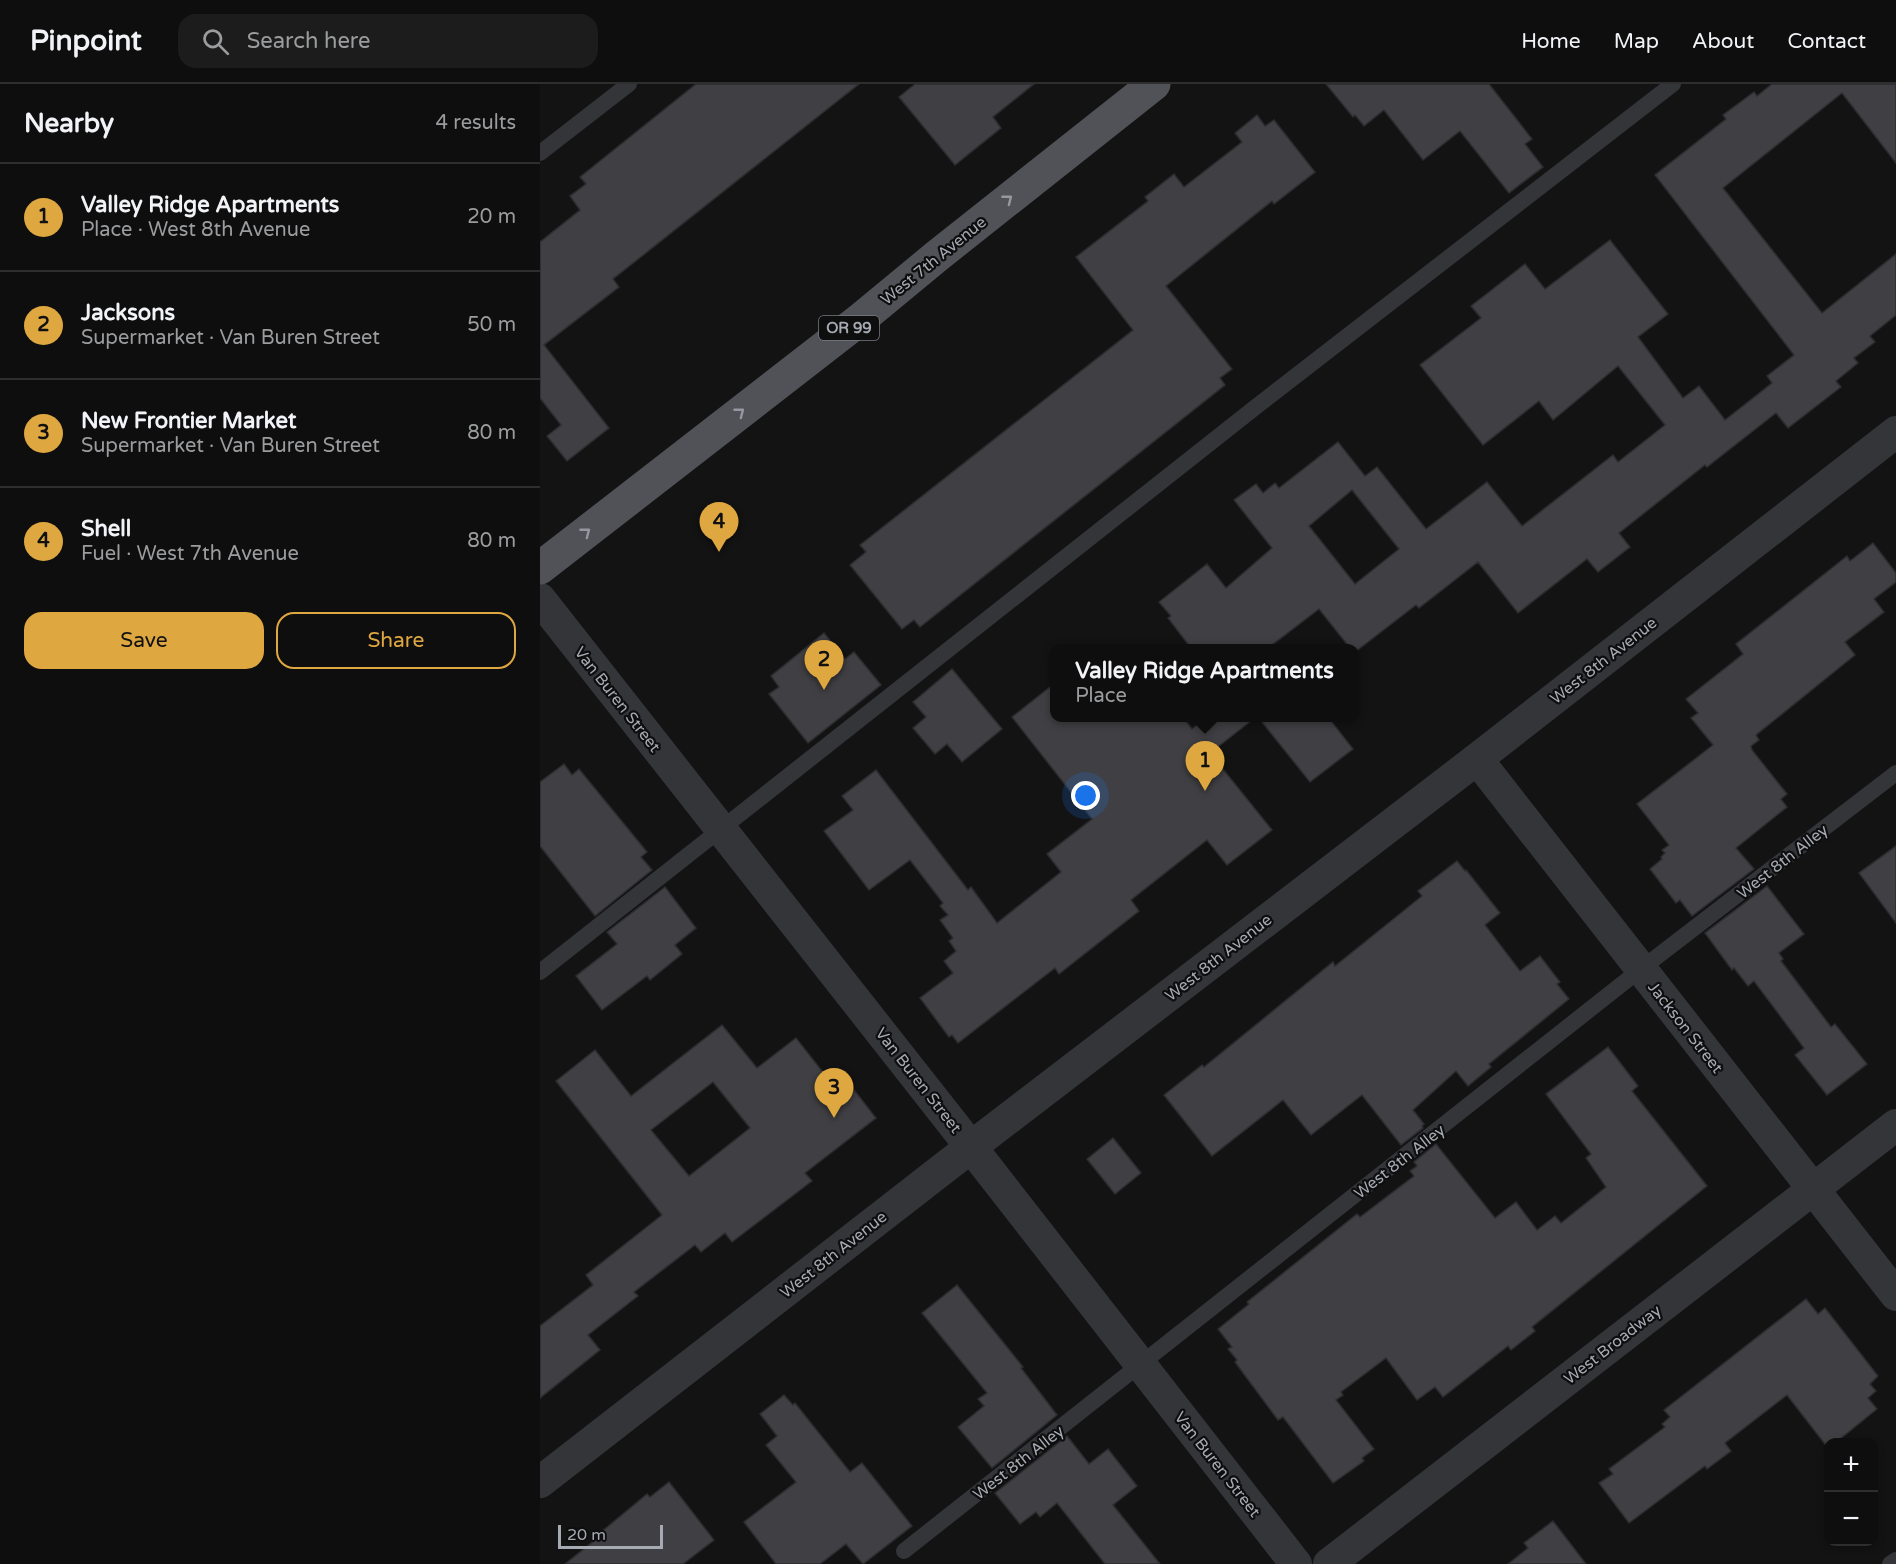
<!DOCTYPE html>
<meta charset="utf-8">
<style>
:root{--surface:#0e0e0f;--page:#1c1c1d;--text:#f1f3f6;--muted:#9b9c9e;--line:#2e2e2f;--accent:#dfa740}
body{margin:0;font-family:"Varela Round",sans-serif;background:var(--page);color:var(--text)}
.controls{position:absolute;right:18px;bottom:18px;display:grid;overflow:hidden;border-radius:12px;box-shadow:0 3px 9px #0003}
.controls button{width:54px;height:54px;display:grid;place-items:center;padding:0;border:0;border-bottom:2px solid var(--line);background:var(--surface);color:var(--text);font:30px sans-serif}
.scale{position:absolute;left:18px;bottom:15px;width:105px;box-sizing:border-box;padding-left:6px;border:3px solid #a6aab3;border-top:0;font-size:16px;line-height:21px;white-space:nowrap;color:#a6aab3;-webkit-text-stroke:4px #0e0e0f;paint-order:stroke}
.you{position:absolute;left:546px;top:712px;width:21px;height:21px;margin:-15px;border:4px solid #fff;border-radius:50%;background:#1a73e8;box-shadow:0 0 0 9px #1a73e833}
.badge{display:grid;place-items:center;width:39px;height:39px;border-radius:50%;background:var(--accent);color:#111;font-size:20px;font-weight:700}
.pin{position:absolute;translate:-50% -50px;filter:drop-shadow(0 2px 3px #0008)}
.pin::after{content:'';position:absolute;top:32px;width:21px;height:18px;background:inherit;clip-path:polygon(0 0,100% 0,50% 100%)}
.popup{position:absolute;left:510px;top:560px;width:309px;height:78px;box-sizing:border-box;display:grid;place-content:center;border-radius:12px;background:var(--surface);filter:drop-shadow(0 2px 4px #0005);font-size:20px;white-space:nowrap;color:var(--muted)}
.popup b{font-size:22px;color:var(--text)}
.popup::after{content:'';position:absolute;left:50%;top:100%;margin-left:-12px;border:12px solid transparent;border-top-color:var(--surface)}
.list{margin:0;padding:0;list-style:none}
h2{display:flex;justify-content:space-between;align-items:center;height:78px;margin:0;padding:0 24px;font-size:26px}
h2 small{font-size:20px;font-weight:400;color:var(--muted)}
.list li{display:grid;grid-template-columns:39px 1fr auto;gap:18px;align-items:center;box-sizing:border-box;height:108px;padding:0 24px;border-top:2px solid var(--line)}
.list b{display:block;font-size:22px;white-space:nowrap}
.list p{margin:0;font-size:20px;white-space:nowrap;color:var(--muted)}
.list em{font-size:20px;font-style:normal;color:var(--muted)}
.actions{display:flex;gap:12px;padding:18px 24px}
.actions a{flex:1;padding:14px 0;border:2px solid var(--accent);border-radius:18px;text-align:center;font-size:21px;color:var(--accent)}
.actions .main{background:var(--accent);color:#111}
.icon{flex:none;width:33px;height:33px;fill:none;stroke:currentColor;stroke-width:2;stroke-linecap:round;stroke-linejoin:round}
.map{position:relative;flex:none;width:1356px;height:1480px;overflow:hidden}
header{display:flex;align-items:center;gap:36px;box-sizing:border-box;height:84px;padding:0 30px;background:var(--surface);border-bottom:2px solid var(--line)}
header strong{font-size:28px}
nav{display:flex;gap:33px;margin-inline-start:auto;font-size:21px}
.search{width:420px;height:54px;background:var(--page);display:flex;align-items:center;gap:15px;box-sizing:border-box;padding:0 21px;border-radius:18px;color:var(--muted);font-size:22px}
main{display:flex}
aside{flex:1;background:var(--surface)}
.map>svg:first-child{display:block}
.building{fill:#404044;stroke:#2d2d30;stroke-width:1.5;fill-rule:evenodd}
.lines{fill:none;stroke-linecap:round;stroke-linejoin:round}
.service{stroke:#343539;stroke-width:16}
.minor{stroke:#343539;stroke-width:32}
.primary{stroke:#505257;stroke-width:33}
.oneway{stroke:#9598a1}
.labels{text-anchor:middle;stroke-width:4.5;stroke-linejoin:round;paint-order:stroke}
.shield{fill:#0e0e0f;stroke:#787b82;stroke-width:1.5}
.shield-label{font-size:15px;font-weight:bold;fill:#a6aab3}
.street-label{font-size:16px;fill:#a6aab3;stroke:#0e0e0f}
</style>
<header>
<strong>Pinpoint</strong>
<div class="search"><svg class="icon" aria-label="search" viewBox="0 0 24 24"><circle cx="10" cy="10" r="6"/><path d="M15 15l6 6"/></svg>Search here</div>
<nav><a>Home</a><a>Map</a><a>About</a><a>Contact</a></nav>
</header>
<main>
<aside>
<h2>Nearby<small>4 results</small></h2>
<ul class="list">
<li><span class="badge">1</span><div><b>Valley Ridge Apartments</b><p>Place · West 8th Avenue</p></div><em>20 m</em></li>
<li><span class="badge">2</span><div><b>Jacksons</b><p>Supermarket · Van Buren Street</p></div><em>50 m</em></li>
<li><span class="badge">3</span><div><b>New Frontier Market</b><p>Supermarket · Van Buren Street</p></div><em>80 m</em></li>
<li><span class="badge">4</span><div><b>Shell</b><p>Fuel · West 7th Avenue</p></div><em>80 m</em></li>
</ul>
<div class="actions"><a class="main">Save</a><a>Share</a></div>
</aside>
<div class="map">
<svg width="1356" height="1480" viewBox="0 0 1356 1480">
<rect width="100%" height="100%" fill="#131314"/>
<g class="building">
<polygon points="156,0 319,0 73,195 79,203 4,261 69,344 27,377 7,352 21,341 0,314 0,158 40,126 30,112 46,100 40,93"/>
<polygon points="375,0 494,0 453,33 461,44 415,81 359,13"/>
<polygon points="786,0 949,0 992,55 985,60 1003,83 969,109 920,47 883,76 844,26 824,42 815,31 813,33"/>
<path d="M 1232,0 L 1356,0 L 1356,79 L 1302,9 L 1183,104 L 1282,229 L 1356,170 L 1356,231 L 1330,252 L 1335,258 L 1314,274 L 1318,279 L 1296,297 L 1301,303 L 1248,344 L 1236,329 L 1167,383 L 1165,381 L 1079,449 L 1090,463 L 1058,488 L 1047,475 L 978,529 L 938,478 L 879,524 L 876,521 L 815,568 L 815,564 L 810,564 L 779,525 L 728,564 L 651,564 L 628,534 L 631,532 L 619,518 L 667,480 L 686,504 L 732,464 L 694,416 L 716,400 L 723,409 L 735,399 L 739,404 L 798,358 L 825,392 L 837,383 L 886,445 L 947,398 L 982,442 L 1073,371 L 1078,378 L 1125,341 L 1078,282 L 1013,336 L 999,317 L 943,361 L 880,281 L 941,234 L 931,222 L 985,180 L 1005,205 L 1070,156 L 1128,230 L 1098,253 L 1143,314 L 1159,302 L 1185,336 L 1232,299 L 1227,292 L 1254,271 L 1115,91 L 1186,35 L 1183,31 L 1214,8 L 1217,12 ZM 812,406 L 859,465 L 815,500 L 769,442 Z"/>
<polygon points="717,31 725,42 734,36 775,88 734,120 732,117 626,202 692,285 680,294 685,301 380,543 374,536 362,545 310,481 326,468 320,461 593,246 536,173 608,117 605,113 634,90 644,103 702,58 695,49"/>
<polygon points="1333,459 1356,489 1356,498 1334,515 1344,528 1305,558 1315,571 1216,651 1219,656 1211,662 1212,666 1247,710 1241,715 1247,723 1196,764 1214,785 1152,832 1140,816 1136,819 1110,785 1122,775 1121,773 1125,769 1122,766 1129,761 1097,720 1173,661 1151,634 1158,629 1146,615 1203,570 1196,560 1307,472 1310,477"/>
<polygon points="284,549 305,575 314,568 341,601 268,659 229,610 239,603 231,592"/>
<polygon points="412,585 462,645 422,678 407,660 395,670 373,644 386,633 373,618"/>
<polygon points="515,599 515,633 643,633 652,645 667,633 716,633 670,669 732,746 687,781 667,756 591,816 599,827 519,890 515,884 418,959 412,951 409,953 380,914 413,889 404,877 416,867 409,857 413,854 400,836 408,831 400,822 403,819 370,776 329,806 284,747 313,726 302,712 336,686 428,806 431,803 457,839 521,788 507,770 552,735 472,633"/>
<polygon points="718,633 788,633 813,665 770,698"/>
<polygon points="24,680 32,691 39,685 107,768 101,773 112,786 55,832 0,762 0,698"/>
<polygon points="1356,762 1356,839 1319,789"/>
<polygon points="917,777 925,787 926,786 960,829 945,841 980,887 1000,872 1020,898 1017,900 1029,915 949,980 951,983 928,1002 916,987 873,1026 884,1040 882,1042 883,1044 861,1061 822,1011 771,1051 743,1016 672,1072 624,1011 662,981 664,983 793,878 795,882 882,812 878,807"/>
<polygon points="1227,802 1264,850 1239,869 1243,875 1241,877 1291,943 1295,940 1327,980 1287,1011 1255,971 1264,964 1214,897 1208,902 1194,884 1192,886 1165,849"/>
<polygon points="125,803 156,844 135,861 142,870 110,896 107,892 62,926 36,892 77,860 67,848"/>
<path d="M 182,941 L 217,984 L 256,954 L 293,1001 L 304,993 L 336,1034 L 265,1089 L 272,1097 L 192,1158 L 185,1149 L 161,1168 L 155,1161 L 94,1208 L 98,1212 L 48,1251 L 60,1266 L 0,1314 L 0,1242 L 53,1201 L 46,1191 L 122,1131 L 16,997 L 55,966 L 91,1012 ZM 173,998 L 210,1044 L 149,1092 L 111,1046 Z"/>
<polygon points="1068,963 1098,1002 1092,1007 1167,1102 992,1243 995,1247 971,1266 968,1262 903,1313 895,1303 877,1316 846,1274 801,1308 803,1311 796,1316 834,1365 822,1374 824,1377 793,1399 743,1333 738,1336 695,1278 697,1276 688,1265 692,1263 678,1245 709,1220 707,1218 817,1130 820,1133 874,1092 870,1087 877,1082 874,1078 896,1060 955,1134 976,1118 997,1146 1015,1132 1021,1139 1066,1103 1046,1074 1051,1070 1006,1010"/>
<polygon points="573,1054 601,1089 575,1110 547,1075"/>
<polygon points="417,1201 483,1283 481,1284 517,1331 452,1384 418,1343 444,1322 438,1315 447,1309 382,1229"/>
<polygon points="1266,1215 1278,1230 1285,1224 1338,1292 1330,1300 1336,1307 1328,1314 1337,1325 1295,1359 1288,1359 1288,1364 1247,1311 1185,1359 1191,1367 1167,1385 1165,1382 1089,1439 1059,1399 1073,1390 1069,1385 1125,1343 1122,1340 1130,1333 1124,1326"/>
<polygon points="244,1311 253,1321 255,1319 310,1388 322,1379 372,1442 323,1480 306,1460 280,1480 236,1480 204,1438 256,1398 226,1361 237,1352 220,1330"/>
<polygon points="527,1352 549,1380 568,1365 597,1402 573,1421 620,1480 565,1480 517,1419 500,1433 496,1428 480,1440 455,1409"/>
<polygon points="129,1398 174,1456 143,1480 25,1480 55,1456 54,1454 107,1410 110,1413"/>
<polygon points="1013,1437 1046,1480 968,1480 988,1464 984,1459"/>
</g>
<g class="lines">
<g class="service">
<polyline points="0,69 89,0"/>
<polyline points="0,888 717,322 1133,0"/>
<polyline points="364,1467 1101,885 1356,689"/>
<polyline points="1350,1480 1356,1476"/>
</g>
<g class="minor">
<polyline points="0,515 431,1063 756,1480"/>
<polyline points="937,675 1356,1211"/>
<polyline points="0,1398 431,1063 937,675 1356,348"/>
<polyline points="789,1480 1356,1041"/>
</g>
<polyline class="primary" points="0,484 322,234 397,172 614,0"/>
</g>
<defs><path id="oneway-chevron" d="M-2-3.5L2.5 0L-2 3.5" fill="none" stroke-width="1.6" stroke-linecap="round" stroke-linejoin="round" transform="scale(1.5)"/></defs>
<g class="oneway">
<use href="#oneway-chevron" transform="translate(468 115) rotate(-38)"/>
<use href="#oneway-chevron" transform="translate(200 328) rotate(-38)"/>
<use href="#oneway-chevron" transform="translate(46 448) rotate(-38)"/>
</g>
<g class="labels">
<rect class="shield" x="279" y="232" width="60" height="24" rx="4.5"/>
<g class="shield-label">
<text x="309" y="249">OR 99</text>
</g>
<g class="street-label">
<text transform="translate(393 176) rotate(-39)" y="6">West 7th Avenue</text>
<text transform="translate(1063 576) rotate(-38)" y="6">West 8th Avenue</text>
<text transform="translate(78 615) rotate(52)" y="6">Van Buren Street</text>
<text transform="translate(1242 777) rotate(-38)" y="6">West 8th Alley</text>
<text transform="translate(678 873) rotate(-38)" y="6">West 8th Avenue</text>
<text transform="translate(1146 943) rotate(52)" y="6">Jackson Street</text>
<text transform="translate(379 996) rotate(52)" y="6">Van Buren Street</text>
<text transform="translate(859 1077) rotate(-38)" y="6">West 8th Alley</text>
<text transform="translate(293 1170) rotate(-38)" y="6">West 8th Avenue</text>
<text transform="translate(1072 1260) rotate(-38)" y="6">West Broadway</text>
<text transform="translate(478 1378) rotate(-38)" y="6">West 8th Alley</text>
<text transform="translate(678 1380) rotate(52)" y="6">Van Buren Street</text>
</g>
</g>
</svg>
<div class="controls">
<button>+</button>
<button>−</button>
</div>
<div class="scale">20 m</div>
<div class="you"></div>
<div class="pin badge" style="left:665px;top:707px">1</div>
<div class="popup"><b>Valley Ridge Apartments</b>Place</div>
<div class="pin badge" style="left:284px;top:606px">2</div>
<div class="pin badge" style="left:294px;top:1034px">3</div>
<div class="pin badge" style="left:179px;top:468px">4</div>
</div>
</main>
